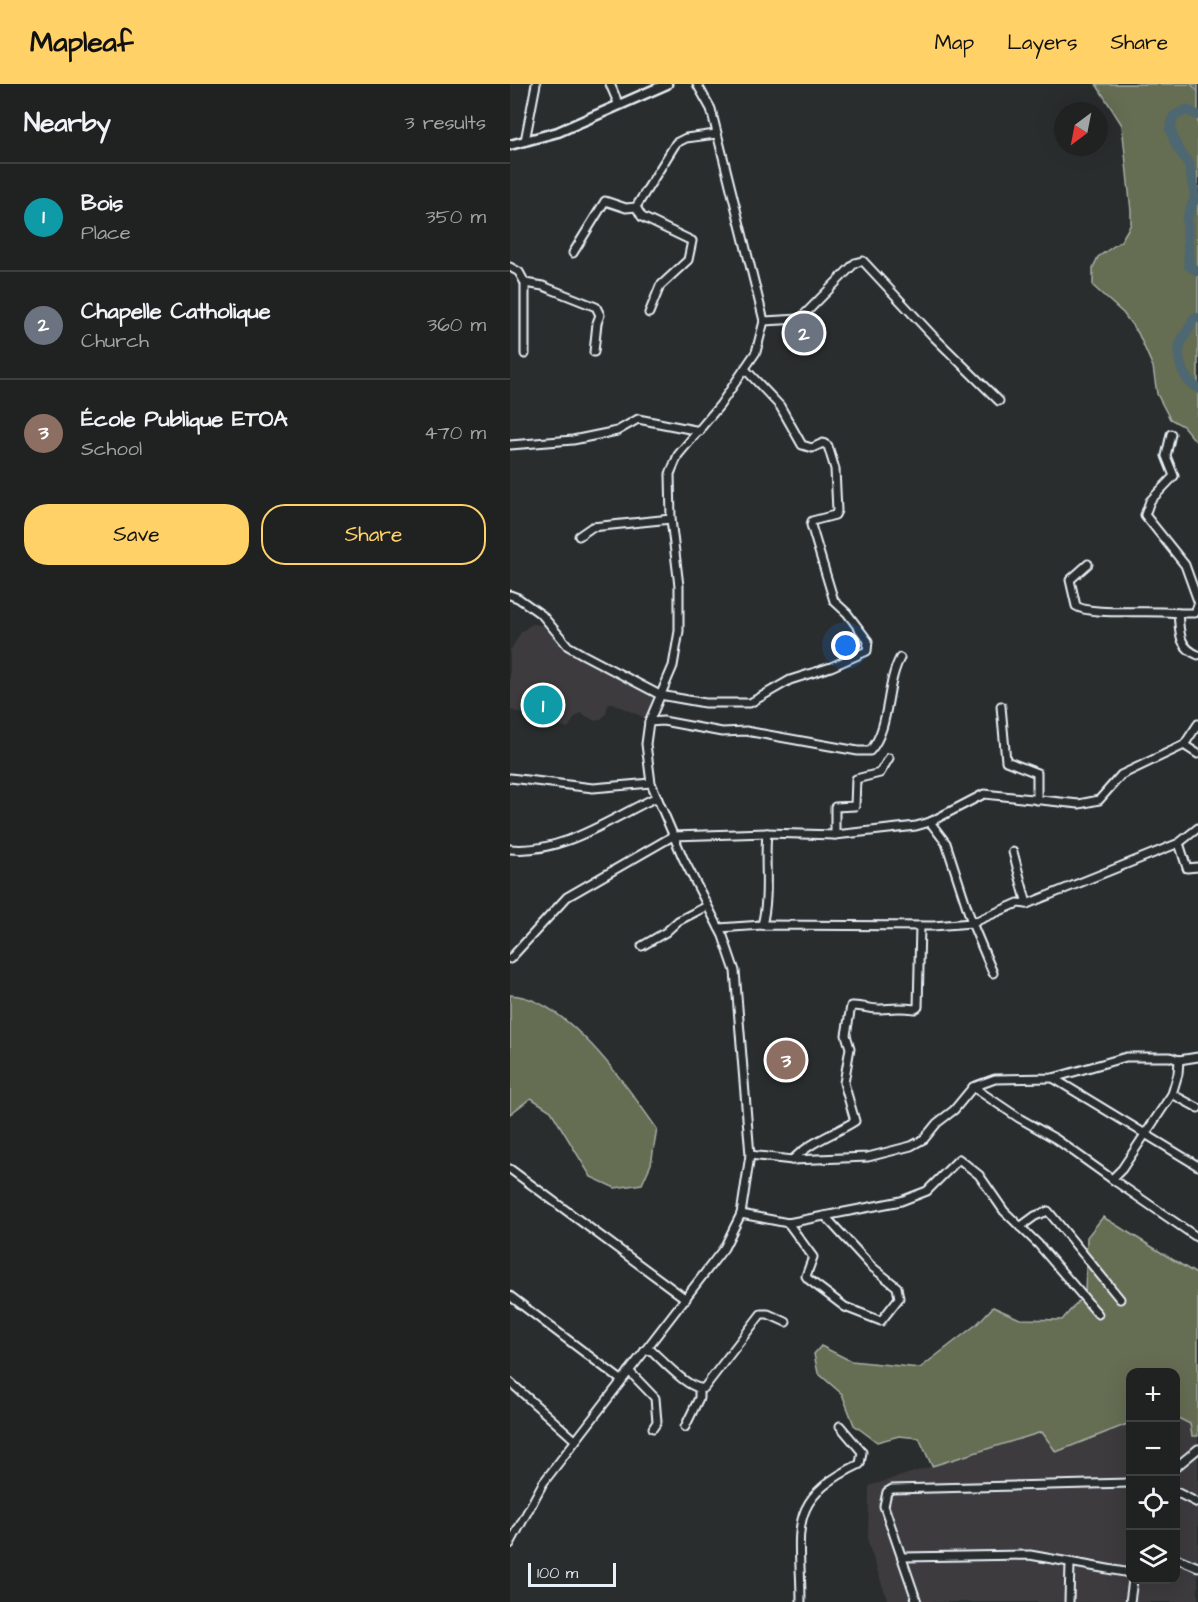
<!DOCTYPE html>
<meta charset="utf-8">
<style>
:root{--surface:#202222;--page:#282a2a;--text:#f1f3f6;--muted:#a2a4a5;--line:#3d3f40;--accent:#ffd166}
body{margin:0;font-family:"Architects Daughter",sans-serif;background:var(--page);color:var(--text)}
.controls{position:absolute;right:18px;bottom:18px;display:grid;overflow:hidden;border-radius:12px;box-shadow:0 6px 24px #0002}
.controls button{width:54px;height:54px;display:grid;place-items:center;padding:0;border:0;border-bottom:2px solid var(--line);background:var(--surface);color:var(--text);font:30px sans-serif}
.compass{position:absolute;left:544px;top:18px;width:54px;height:54px;border-radius:50%;background:var(--surface);box-shadow:0 6px 24px #0002;rotate:212deg}
.scale{position:absolute;left:18px;bottom:15px;width:88px;box-sizing:border-box;padding-left:6px;border:3px solid #e8f1f8;border-top:0;font-size:16px;line-height:21px;white-space:nowrap;color:#e8f1f8;-webkit-text-stroke:4px #2a2d2e;paint-order:stroke}
.you{position:absolute;left:336px;top:562px;width:21px;height:21px;margin:-15px;border:4px solid #fff;border-radius:50%;background:#1a73e8;box-shadow:0 0 0 9px #1a73e833}
.badge{display:grid;place-items:center;width:39px;height:39px;border-radius:50%;background:var(--accent);color:#fff;font-size:20px;font-weight:700}
.pin{position:absolute;translate:-50% -50%;border:3px solid #fff;box-shadow:0 2px 6px #0006}
.list{margin:0;padding:0;list-style:none}
h2{display:flex;justify-content:space-between;align-items:center;height:78px;margin:0;padding:0 24px;font-size:26px}
h2 small{font-size:20px;font-weight:400;color:var(--muted)}
.list li{display:grid;grid-template-columns:39px 1fr auto;gap:18px;align-items:center;box-sizing:border-box;height:108px;padding:0 24px;border-top:2px solid var(--line)}
.list b{display:block;font-size:22px;white-space:nowrap}
.list p{margin:0;font-size:20px;white-space:nowrap;color:var(--muted)}
.list em{font-size:20px;font-style:normal;color:var(--muted)}
.actions{display:flex;gap:12px;padding:18px 24px}
.actions a{flex:1;padding:14px 0;border:2px solid var(--accent);border-radius:24px;text-align:center;font-size:21px;color:var(--accent)}
.actions .main{background:var(--accent);color:#111}
.icon{flex:none;width:33px;height:33px;fill:none;stroke:currentColor;stroke-width:2;stroke-linecap:round;stroke-linejoin:round}
.map{position:relative;flex:none;width:688px;height:1518px;overflow:hidden}
header{display:flex;align-items:center;gap:36px;box-sizing:border-box;height:84px;padding:0 30px;background:var(--accent);color:#111}
header strong{font-size:28px}
nav{display:flex;gap:33px;margin-inline-start:auto;font-size:21px}
main{display:flex}
aside{flex:1;background:var(--surface)}
.map>svg:first-child{display:block}
.built{fill:#3d3a3e}
.green{fill:#656d53;stroke:#a6afa6;stroke-width:1.5}
.lines{fill:none;stroke-linecap:round;stroke-linejoin:round}
.stream{stroke:#8b9ea8;stroke-width:1.5}
.river{stroke:#4d6772;stroke-width:10}
.minor-casing{stroke:#e8f1f8;stroke-width:11}
.major-casing{stroke:#e8f1f8;stroke-width:13}
.minor{stroke:#2a2d2e;stroke-width:7}
.major{stroke:#2a2d2e;stroke-width:8}
</style>
<header>
<strong>Mapleaf</strong>
<nav><a>Map</a><a>Layers</a><a>Share</a></nav>
</header>
<main>
<aside>
<h2>Nearby<small>3 results</small></h2>
<ul class="list">
<li><span class="badge" style="background:#0f9aa8">1</span><div><b>Bois</b><p>Place</p></div><em>350 m</em></li>
<li><span class="badge" style="background:#6b7280">2</span><div><b>Chapelle Catholique</b><p>Church</p></div><em>360 m</em></li>
<li><span class="badge" style="background:#8d6e63">3</span><div><b>École Publique ETOA</b><p>School</p></div><em>470 m</em></li>
</ul>
<div class="actions"><a class="main">Save</a><a>Share</a></div>
</aside>
<div class="map">
<svg width="688" height="1518" viewBox="0 0 688 1518">
<rect width="100%" height="100%" fill="#2a2d2e"/>
<filter id="ink" filterUnits="userSpaceOnUse"><feTurbulence type="fractalNoise" baseFrequency=".0167" numOctaves="2"/><feDisplacementMap in="SourceGraphic" scale="12" xChannelSelector="R" yChannelSelector="G"/><feConvolveMatrix kernelMatrix="1 2 1 2 8 2 1 2 1" color-interpolation-filters="sRGB"/></filter>
<g filter="url(#ink)">
<g class="built">
<polygon points="22,540 38,542 64,560 149,604 137,635 102,619 98,621 96,630 91,635 85,637 71,629 65,633 58,644 0,626 0,567 11,548"/>
<polygon points="666,1333 680,1340 682,1352 688,1352 688,1518 378,1518 358,1459 359,1402 532,1348 546,1368 620,1339 620,1496 666,1496"/>
</g>
<g class="green">
<polygon points="586,0 688,0 688,360 673,342 660,335 647,310 643,283 628,249 613,229 583,202 583,184 588,173 611,157 621,140 621,127 612,41"/>
<path d="M 0,911 C 56,913 117,1002 147,1045 L 141,1080 L 132,1100 L 105,1104 L 81,1093 L 41,1027 L 21,1014 L 0,1030 Z"/>
<polygon points="593,1133 688,1191 688,1352 682,1352 680,1340 666,1333 666,1288 620,1288 620,1339 546,1368 532,1348 422,1382 409,1354 389,1352 367,1358 344,1341 332,1310 308,1289 304,1270 311,1262 341,1277 410,1284 467,1240 483,1223 510,1235 552,1236 575,1209 577,1153"/>
</g>
<g class="lines">
<polyline class="stream" points="681,0 688,8"/>
<g class="river">
<polyline points="688,31 676,26 664,32 660,45 667,63 679,80 685,113 677,135 679,182 688,187"/>
<path d="M 688,234 L 684,234 C 681,243 676,249 672,256 C 664,272 673,297 688,304"/>
</g>
<defs>
<g id="minor">
<polyline points="100,0 109,21"/>
<polyline points="15,57 26,0"/>
<polyline points="126,123 132,133 182,157 178,176 150,202 139,229"/>
<polyline points="63,169 95,117 116,124 126,123 166,59 176,54 206,50"/>
<polyline points="0,183 9,188 15,199 33,202 86,223 90,231 87,239 84,268"/>
<polyline points="15,199 15,270"/>
<polyline points="254,237 290,235 345,179 353,177 423,252 489,317"/>
<polyline points="661,350 656,372 664,392 640,417 635,431 675,481 688,517"/>
<polyline points="0,361 63,356 107,347 128,335 190,347"/>
<polyline points="69,452 82,443 161,435"/>
<path d="M 578,480 L 560,496 L 566,522 C 581,532 644,525 668,529 C 670,548 668,563 688,571"/>
<polyline points="0,511 8,514 32,531 58,562 72,570 150,611 195,619 240,619 280,596 321,583 357,567 358,557 337,529 324,517 301,441 302,437 325,431 327,427 325,385 318,362 313,359 302,364 292,361 270,322 235,285"/>
<polyline points="668,529 685,529 688,521"/>
<polyline points="491,622 496,677 527,689 527,716"/>
<path d="M 139,638 L 153,637 L 212,648 L 236,647 L 348,667 L 360,667 C 381,643 375,602 390,574"/>
<polyline points="674,661 688,670"/>
<polyline points="0,694 83,704 141,699"/>
<polyline points="420,738 436,759 462,839 508,819 517,820 503,768"/>
<polyline points="325,751 325,723 345,722 346,695 370,689 379,674"/>
<polyline points="669,759 677,784 688,783"/>
<path d="M 0,765 C 53,770 101,734 147,713"/>
<polyline points="517,820 669,759 688,744"/>
<path d="M 252,841 C 260,810 254,780 257,749 L 325,751 L 406,742 L 420,738 L 474,710 L 569,720 L 589,716 L 611,691 L 674,661 L 688,640"/>
<polyline points="209,844 252,841 423,842 462,839 483,889"/>
<polyline points="132,862 156,848 168,837 197,822"/>
<polyline points="0,875 57,813 163,752 257,749"/>
<polyline points="543,994 688,1082"/>
<polyline points="463,1003 509,1034 546,1055 602,1095 612,1085 662,1010 668,990 669,976"/>
<polyline points="662,1010 688,1024"/>
<polyline points="240,1071 282,1076 358,1073 401,1062 414,1055 427,1039 444,1026 463,1003 485,995 543,994 616,973 660,973 669,976 688,973"/>
<path d="M 282,1076 C 301,1057 323,1051 345,1037 L 334,999 L 340,964 L 336,951 L 341,922 C 352,921 361,926 371,925 C 386,924 389,923 405,925 L 408,923 L 410,842"/>
<polyline points="0,1085 176,1215"/>
<polyline points="602,1095 688,1154"/>
<polyline points="231,1130 278,1139 391,1117 417,1107 449,1075 469,1091 494,1127 528,1160 588,1230"/>
<polyline points="278,1139 303,1173 296,1192 298,1195 335,1223 371,1237 389,1214 387,1203 361,1182 315,1132"/>
<polyline points="510,1143 525,1132 538,1127 610,1215"/>
<polyline points="0,1212 111,1296"/>
<path d="M 135,1266 L 142,1267 C 153,1277 180,1307 194,1304 L 251,1230 L 258,1230 L 276,1238"/>
<polyline points="119,1287 145,1314 147,1338 143,1344"/>
<polyline points="0,1298 65,1356"/>
<polyline points="175,1343 189,1314 189,1305"/>
<polyline points="666,1383 688,1365"/>
<polyline points="666,1408 688,1419"/>
<polyline points="0,1460 33,1399 214,1164 231,1130 240,1071 225,887 213,852 173,774 141,699 136,660 139,638 163,582 169,547 169,502 161,435 160,390 168,371 210,321 246,268 254,237 201,25 187,0"/>
<polyline points="393,1473 520,1471 620,1489"/>
<polyline points="666,1474 688,1483"/>
<path d="M 291,1518 C 291,1446 274,1416 350,1380 L 352,1368 L 330,1342"/>
<polyline points="407,1518 374,1422 377,1408 382,1405 620,1399"/>
<polyline points="559,1518 560,1480"/>
<polyline points="620,1518 623,1496"/>
</g>
<polyline id="major" points="0,61 48,48 157,0"/>
</defs>
<use href="#minor" class="minor-casing"/>
<use href="#major" class="major-casing"/>
<use href="#minor" class="minor"/>
<use href="#major" class="major"/>
</g>
</g>
</svg>
<div class="controls">
<button>+</button>
<button>−</button>
<button><svg class="icon" aria-label="locate" viewBox="0 0 24 24"><circle cx="12" cy="12" r="6"/><path d="M12 2v4M12 18v4M2 12h4M18 12h4"/></svg></button>
<button><svg class="icon" aria-label="layers" viewBox="0 0 24 24"><path d="M12 4l9 5-9 5-9-5zM3 14l9 5 9-5"/></svg></button>
</div>
<svg class="compass" viewBox="-18 -18 36 36"><path d="M0-13l5 13h-10z" fill="#e53935"/><path d="M0 13l5-13h-10z" fill="#a2a4a5"/></svg>
<div class="scale">100 m</div>
<div class="you"></div>
<div class="pin badge" style="left:33px;top:621px;background:#0f9aa8">1</div>
<div class="pin badge" style="left:294px;top:249px;background:#6b7280">2</div>
<div class="pin badge" style="left:276px;top:976px;background:#8d6e63">3</div>
</div>
</main>
